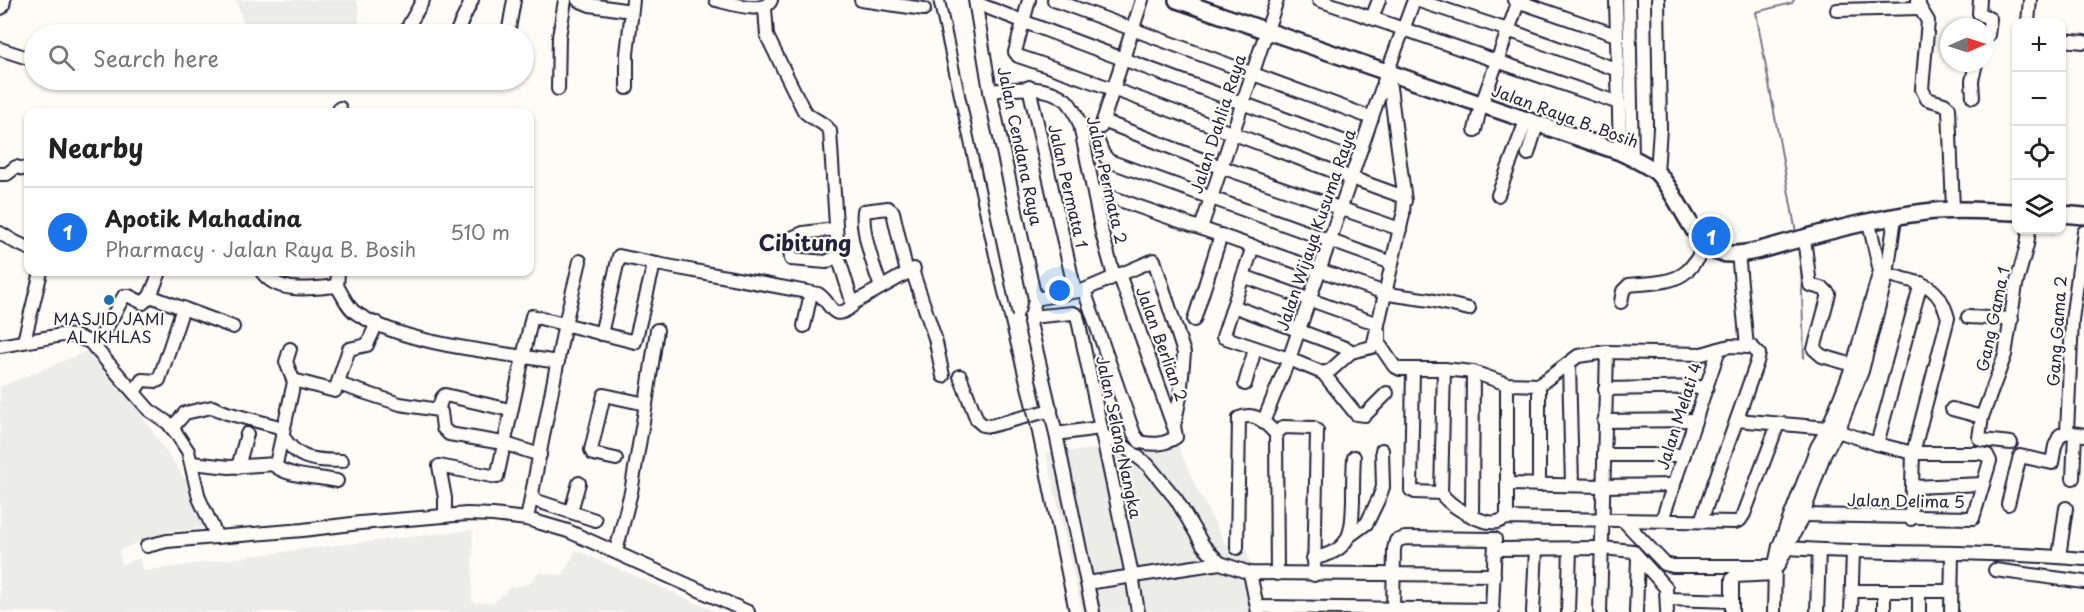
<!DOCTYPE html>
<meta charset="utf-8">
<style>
:root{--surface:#fff;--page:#f2f2f2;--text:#222;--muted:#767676;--line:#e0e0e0;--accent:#1a73e8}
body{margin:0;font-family:"Playpen Sans",sans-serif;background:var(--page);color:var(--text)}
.controls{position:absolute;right:18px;top:18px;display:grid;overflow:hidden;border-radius:12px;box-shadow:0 2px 4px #0004}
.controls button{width:54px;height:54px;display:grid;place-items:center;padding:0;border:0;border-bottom:2px solid var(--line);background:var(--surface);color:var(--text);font:30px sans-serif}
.compass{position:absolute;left:1940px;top:18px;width:54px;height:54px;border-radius:50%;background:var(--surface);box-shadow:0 2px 4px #0004;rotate:87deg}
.you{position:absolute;left:1060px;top:291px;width:21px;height:21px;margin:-15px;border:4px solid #fff;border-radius:50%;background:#1a73e8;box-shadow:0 0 0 9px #1a73e833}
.badge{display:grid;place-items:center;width:39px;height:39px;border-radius:50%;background:var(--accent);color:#fff;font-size:20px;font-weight:700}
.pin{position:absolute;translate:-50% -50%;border:3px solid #fff;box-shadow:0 2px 6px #0006}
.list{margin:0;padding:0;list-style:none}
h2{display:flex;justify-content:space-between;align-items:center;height:78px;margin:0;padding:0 24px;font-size:26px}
h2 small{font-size:20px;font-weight:400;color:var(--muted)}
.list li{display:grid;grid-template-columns:39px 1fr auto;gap:18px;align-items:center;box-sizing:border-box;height:90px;padding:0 24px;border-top:2px solid var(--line)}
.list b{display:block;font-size:22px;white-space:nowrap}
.list p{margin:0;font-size:20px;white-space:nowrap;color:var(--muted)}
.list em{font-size:20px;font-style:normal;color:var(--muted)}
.icon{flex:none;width:33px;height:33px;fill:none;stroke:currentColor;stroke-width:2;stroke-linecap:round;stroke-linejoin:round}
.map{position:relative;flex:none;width:2084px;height:612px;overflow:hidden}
.search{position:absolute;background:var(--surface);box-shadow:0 2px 4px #0004;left:24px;top:24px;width:510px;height:66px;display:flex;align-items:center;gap:15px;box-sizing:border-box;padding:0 21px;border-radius:33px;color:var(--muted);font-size:22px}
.panel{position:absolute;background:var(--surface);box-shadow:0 2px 4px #0004;left:24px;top:108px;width:510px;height:168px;border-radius:12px}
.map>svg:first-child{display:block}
.built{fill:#ecece9}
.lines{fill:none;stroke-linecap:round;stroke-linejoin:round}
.stream{stroke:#787885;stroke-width:2}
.minor-casing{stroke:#22223b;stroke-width:16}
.major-casing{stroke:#22223b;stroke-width:20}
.highway-casing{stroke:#22223b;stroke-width:22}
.minor{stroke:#fdfcf7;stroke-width:12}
.major{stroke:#fdfcf7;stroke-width:15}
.highway{stroke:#fdfcf7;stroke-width:18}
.rail{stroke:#22223b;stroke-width:2}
.poi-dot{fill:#1f6fb2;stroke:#fdfcf7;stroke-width:2}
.labels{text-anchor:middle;stroke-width:4.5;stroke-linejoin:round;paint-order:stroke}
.street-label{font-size:16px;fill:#22223b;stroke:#fdfcf7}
.poi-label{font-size:16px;fill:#22223b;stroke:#fdfcf7}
.district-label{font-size:22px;font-weight:bold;fill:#22223b;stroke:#fdfcf7}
</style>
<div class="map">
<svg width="2084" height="612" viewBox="0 0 2084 612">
<rect width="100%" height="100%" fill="#fdfcf7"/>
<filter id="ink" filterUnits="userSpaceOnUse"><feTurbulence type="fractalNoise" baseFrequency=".0167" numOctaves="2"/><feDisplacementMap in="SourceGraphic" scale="12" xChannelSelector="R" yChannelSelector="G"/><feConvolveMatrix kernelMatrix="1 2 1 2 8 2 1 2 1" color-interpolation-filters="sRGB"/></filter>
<g filter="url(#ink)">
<g class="built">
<polygon points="236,0 356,0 359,10 359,34 247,34"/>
<polygon points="95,348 203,505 212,527 169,531 119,550 122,565 139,558 143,571 304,549 473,530 472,602 494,603 509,588 529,584 538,573 563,575 576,550 717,612 0,612 0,387"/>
<polygon points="1177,443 1195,485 1225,543 1247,551 1260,612 1082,612 1046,453"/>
</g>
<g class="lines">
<g class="stream">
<polyline points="1794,0 1792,3 1756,12 1796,233"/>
<polyline points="1798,244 1801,261 1804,358"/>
</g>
<defs>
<g id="minor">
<polyline points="578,0 590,5 631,11"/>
<path d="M 716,0 C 729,3 765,15 771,0"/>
<polyline points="861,0 924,9"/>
<polyline points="975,0 990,91 1035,299 1030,323 1056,434 1093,612"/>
<path d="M 1029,0 L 1015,52 L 1018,56 C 1148,99 1275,151 1404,197 L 1403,215 L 1374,342 L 1372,347 L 1351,352 L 1331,370 L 1323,373 L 1289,359 L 1223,337 L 1253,246"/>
<polyline points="1054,0 1372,118"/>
<polyline points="1319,0 1619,103"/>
<polyline points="1416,0 1508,30 1618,70"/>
<polyline points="1514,0 1616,35"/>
<polyline points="1616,0 1620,152"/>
<polyline points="1629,0 1632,158"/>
<polyline points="1918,0 1920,8 1928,21 1922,89 1927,99 1944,104 1949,108 1953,210"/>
<polyline points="1980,0 1979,13 1990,19 1988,35 1985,38"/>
<path d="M 976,3 C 1104,54 1233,98 1361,148"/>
<polyline points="1837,10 1920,8"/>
<polyline points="1372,18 1379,0"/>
<polyline points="2028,22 2030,0"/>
<polyline points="409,25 423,0"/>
<polyline points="458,29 472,0"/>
<polyline points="508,34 514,0"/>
<polyline points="2062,40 2084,42"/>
<polyline points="0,49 34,60"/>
<polyline points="1391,75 1389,80 1405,201"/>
<polyline points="1029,87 1075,291"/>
<polyline points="627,88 627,54 633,0"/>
<polyline points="558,89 559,37 565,0"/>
<path d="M 990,91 C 1015,89 1044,83 1066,100 C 1073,106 1077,117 1080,125 L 1102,233 L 1114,276"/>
<polyline points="1973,97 1972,81 1976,63"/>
<polyline points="338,112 340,108"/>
<polyline points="1103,121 1221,167 1400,229"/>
<polyline points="1101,127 1142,0"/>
<polyline points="1475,130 1480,109 1519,0"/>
<polyline points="1097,139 1103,154 1109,161 1392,263"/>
<polyline points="1528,154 1537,124"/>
<polyline points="1657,173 1660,128 1658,0"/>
<polyline points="0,174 7,174 16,167 28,170"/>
<polyline points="1094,191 1385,293"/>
<polyline points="1498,195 1526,121"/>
<polyline points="1201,228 1277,0"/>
<polyline points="835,229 803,233 789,239 791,259 826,262 838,256"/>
<polyline points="0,233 15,242 28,248"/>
<polyline points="1804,238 1810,285 1824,289 1829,294 1814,349 1822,356 1853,365"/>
<polyline points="1738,253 1747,347"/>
<polyline points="912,270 935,338 943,376"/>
<path d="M 1880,271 C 1913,286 1936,275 1948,318 L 1913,453 L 1911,519"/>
<path d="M 262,272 C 278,295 313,288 337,286 C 342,294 348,308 356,313 C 406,346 499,352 558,362"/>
<polyline points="1119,274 1173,425"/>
<polyline points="1243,276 1378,324"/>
<polyline points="337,286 338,272"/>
<path d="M 881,287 C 874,268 861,231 864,211 L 888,208 L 893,212 L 907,273"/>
<polyline points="1388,294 1430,300 1469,309"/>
<polyline points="150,296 160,272"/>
<path d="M 1035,299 L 1084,290 L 1154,260 L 1184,353 L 1180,397 L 1174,426 L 1176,437 C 1164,445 1153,445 1140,442 L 1134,434 L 1084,290"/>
<path d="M 1621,302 L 1623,291 L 1629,285 C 1647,283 1673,284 1687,271 C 1694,265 1699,255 1705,247"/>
<polyline points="852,304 914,269"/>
<polyline points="1233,306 1348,349 1351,352"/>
<polyline points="1030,317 1073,313 1077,315 1132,575 1138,612"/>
<polyline points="1968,317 2012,319"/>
<polyline points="1194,320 1221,235"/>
<polyline points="804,326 811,293"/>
<polyline points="1379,333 1379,344 1394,366 1400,369 1444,369 1473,372 1507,384 1539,385 1578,356 1607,352 1702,354 1719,349"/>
<polyline points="601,334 619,256 657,264"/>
<polyline points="24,341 41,272"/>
<polyline points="0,346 62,335 75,336 90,342 149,410 168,423 176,433 188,451 199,498 217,537"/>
<polyline points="95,348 124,296 129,296 143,303 150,296 233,327"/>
<polyline points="1569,365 1572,485"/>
<path d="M 1413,369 L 1411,490 L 1415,492 L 1441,493 C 1449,506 1482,525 1497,522 C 1501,521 1504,519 1507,518 L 1735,522 L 1740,520 L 1744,514 L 1778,424"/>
<polyline points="1323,373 1356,414 1365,415 1387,393"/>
<polyline points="960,376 977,420 983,425 990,426 1051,410"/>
<polyline points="294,382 297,381 335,391 349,349 367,345 377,323"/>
<polyline points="338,384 400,404 438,410 441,412 443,428 449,434 503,443 540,455"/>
<polyline points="1245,384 1255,349"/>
<polyline points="1539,385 1539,485"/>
<polyline points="1605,389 1707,387"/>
<polyline points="134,392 142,380 157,381 159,380 183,308"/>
<polyline points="646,404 657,330"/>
<polyline points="1952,409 1982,417 2005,355 2016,285 2027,245 2029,230"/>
<polyline points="438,410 442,398 445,395 510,410"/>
<polyline points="1982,417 1979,438 1982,440 2011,443"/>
<polyline points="1264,420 1289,359 1387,73 1414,0"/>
<polyline points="1737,420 1828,428 1877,444 1913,453 1978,453 1987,455 1990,461 1973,518 1803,515"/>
<polyline points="1604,421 1695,420"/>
<polyline points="172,428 185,413 212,407 227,413 283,428"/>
<polyline points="2067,432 2072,320 2084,232"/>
<polyline points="1056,434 1100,428"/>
<polyline points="1276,434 1277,574"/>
<path d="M 282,435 C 298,461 313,460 342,461"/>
<polyline points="1102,435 1125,447 1148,465 1176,499 1203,545 1220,563"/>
<polyline points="1877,444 1921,283"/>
<polyline points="1604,455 1684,455"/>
<polyline points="616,459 593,454 591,450 604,395 646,404 631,492 616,551"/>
<polyline points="192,463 229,467 276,464 294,382 286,362 290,349"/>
<path d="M 274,465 C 287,477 320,477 337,481"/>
<polyline points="238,467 247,434"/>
<polyline points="2073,478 2075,434"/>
<polyline points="1507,484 1604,486 1674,485"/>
<polyline points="1913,487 1983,484"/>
<polyline points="1441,493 1444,369"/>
<polyline points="531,499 595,520"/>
<polyline points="2008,504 2020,456 2052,463 2055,446 2060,435 2067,432 2084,435"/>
<polyline points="571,511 579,483"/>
<path d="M 445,516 L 445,498 L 439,466 L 497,477 L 532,316 L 635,342 L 653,268 L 657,264 L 818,294 C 832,302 831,324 852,306 L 851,298 L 838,256 L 830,131 C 824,121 812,120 804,111 L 767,36 L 765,8"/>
<polyline points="1472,516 1473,372"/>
<polyline points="1507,518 1507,384"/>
<polyline points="527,519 564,328 580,261"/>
<polyline points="1623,520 1665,564 1673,566 1778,566"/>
<polyline points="1662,520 1719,349 1730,346 1752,347 1759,354 1757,362 1701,521"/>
<polyline points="1348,537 1367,523 1379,498 1383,487 1382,450"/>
<polyline points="147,546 167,541 303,530 360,523 467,514 493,515 527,519 568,531 748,612"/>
<path d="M 1237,548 L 1239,418 C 1255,411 1266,423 1276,434 L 1283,427 L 1314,428 L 1317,431 L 1314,575"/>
<path d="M 1788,548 C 1887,555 1985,550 2084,559"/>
<polyline points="1495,549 1602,548 1633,551 1666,588 1667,612"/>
<polyline points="2059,557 2066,508"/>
<path d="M 1313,558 C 1351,552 1352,533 1353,500 C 1353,486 1353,471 1354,457"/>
<polyline points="1779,564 1803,515 1825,452 1838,431 1862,371 1887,274 1895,218"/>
<polyline points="1995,570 2084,582"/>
<polyline points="1250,573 1258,612"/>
<polyline points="1087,583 1220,563 1250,573 1494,575"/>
<polyline points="1852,591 1951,591"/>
<polyline points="1667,599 1732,601"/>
<polyline points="1257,607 1493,610"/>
<polyline points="1393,612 1394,549 1396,541 1405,538 1495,539"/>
<polyline points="1492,612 1495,541"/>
<polyline points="1533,612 1536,548"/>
<polyline points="1568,612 1570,549"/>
<polyline points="1600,612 1607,352"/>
<polyline points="1636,612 1638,558"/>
<polyline points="1732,612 1732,579 1735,576 1774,574"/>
<polyline points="1774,612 1775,565 1779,546 1817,447 1828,428 1853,365 1880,271 1869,223"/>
<polyline points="1817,612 1819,550"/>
<polyline points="1851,612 1853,551"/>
<polyline points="1884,612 1884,592"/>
<polyline points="1919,612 1919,591"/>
<polyline points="1951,612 1952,553"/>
</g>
<g id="major">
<path d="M 1177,0 L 1620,152 C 1632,158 1646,164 1656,172 C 1673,187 1696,243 1711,250 C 1730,259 1758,251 1778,245 C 1825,232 1876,218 1925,212 C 1955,208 1986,211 2016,212"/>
<polyline points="2062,214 2084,216"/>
</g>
<polyline id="highway" points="0,5 1,0"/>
</defs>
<use href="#minor" class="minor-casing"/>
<use href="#major" class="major-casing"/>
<use href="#highway" class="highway-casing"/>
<use href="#minor" class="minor"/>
<use href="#major" class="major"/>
<use href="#highway" class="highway"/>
<g class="rail">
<polyline points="933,0 989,256 1031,428 1069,612"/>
<polyline points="945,0 1012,316"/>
</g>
</g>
</g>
<circle class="poi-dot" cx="109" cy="300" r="6"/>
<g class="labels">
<g class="street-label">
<text transform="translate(1565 116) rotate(20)" y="6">Jalan Raya B. Bosih</text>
<text transform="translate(1218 124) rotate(-72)" y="6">Jalan Dahlia Raya</text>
<text transform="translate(1020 146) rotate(78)" y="6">Jalan Cendana Raya</text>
<text transform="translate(1107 180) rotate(77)" y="6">Jalan Permata 2</text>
<text transform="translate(1068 186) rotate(77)" y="6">Jalan Permata 1</text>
<text transform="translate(1316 230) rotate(-71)" y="6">Jalan Wijaya Kusuma Raya</text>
<text transform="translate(1993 319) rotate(-78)" y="6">Gang Gama 1</text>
<text transform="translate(2057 331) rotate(-86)" y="6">Gang Gama 2</text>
<text transform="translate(1162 344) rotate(70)" y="6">Jalan Berlian 2</text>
<text transform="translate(1679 416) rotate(-72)" y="6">Jalan Melati 4</text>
<text transform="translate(1119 437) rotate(78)" y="6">Jalan Selang Nangka</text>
<text transform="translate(1906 501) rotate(1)" y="6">Jalan Delima 5</text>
</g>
<g class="poi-label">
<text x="109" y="325">MASJID JAMI<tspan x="109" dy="18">AL IKHLAS</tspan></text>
</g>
<g class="district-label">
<text x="805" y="251">Cibitung</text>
</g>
</g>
</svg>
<div class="controls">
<button>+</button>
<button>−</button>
<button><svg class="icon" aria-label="locate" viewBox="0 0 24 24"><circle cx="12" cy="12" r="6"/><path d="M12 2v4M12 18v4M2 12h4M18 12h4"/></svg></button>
<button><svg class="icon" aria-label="layers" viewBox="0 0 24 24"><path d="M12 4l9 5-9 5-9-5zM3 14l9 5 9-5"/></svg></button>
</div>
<svg class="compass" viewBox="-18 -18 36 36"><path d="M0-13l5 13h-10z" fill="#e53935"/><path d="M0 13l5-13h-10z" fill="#767676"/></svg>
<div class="you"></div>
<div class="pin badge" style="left:1711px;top:236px">1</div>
<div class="search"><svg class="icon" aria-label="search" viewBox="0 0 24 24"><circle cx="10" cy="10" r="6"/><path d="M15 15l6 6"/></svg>Search here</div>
<section class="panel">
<h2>Nearby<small></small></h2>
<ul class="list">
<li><span class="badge">1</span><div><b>Apotik Mahadina</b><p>Pharmacy · Jalan Raya B. Bosih</p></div><em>510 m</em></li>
</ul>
</section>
</div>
